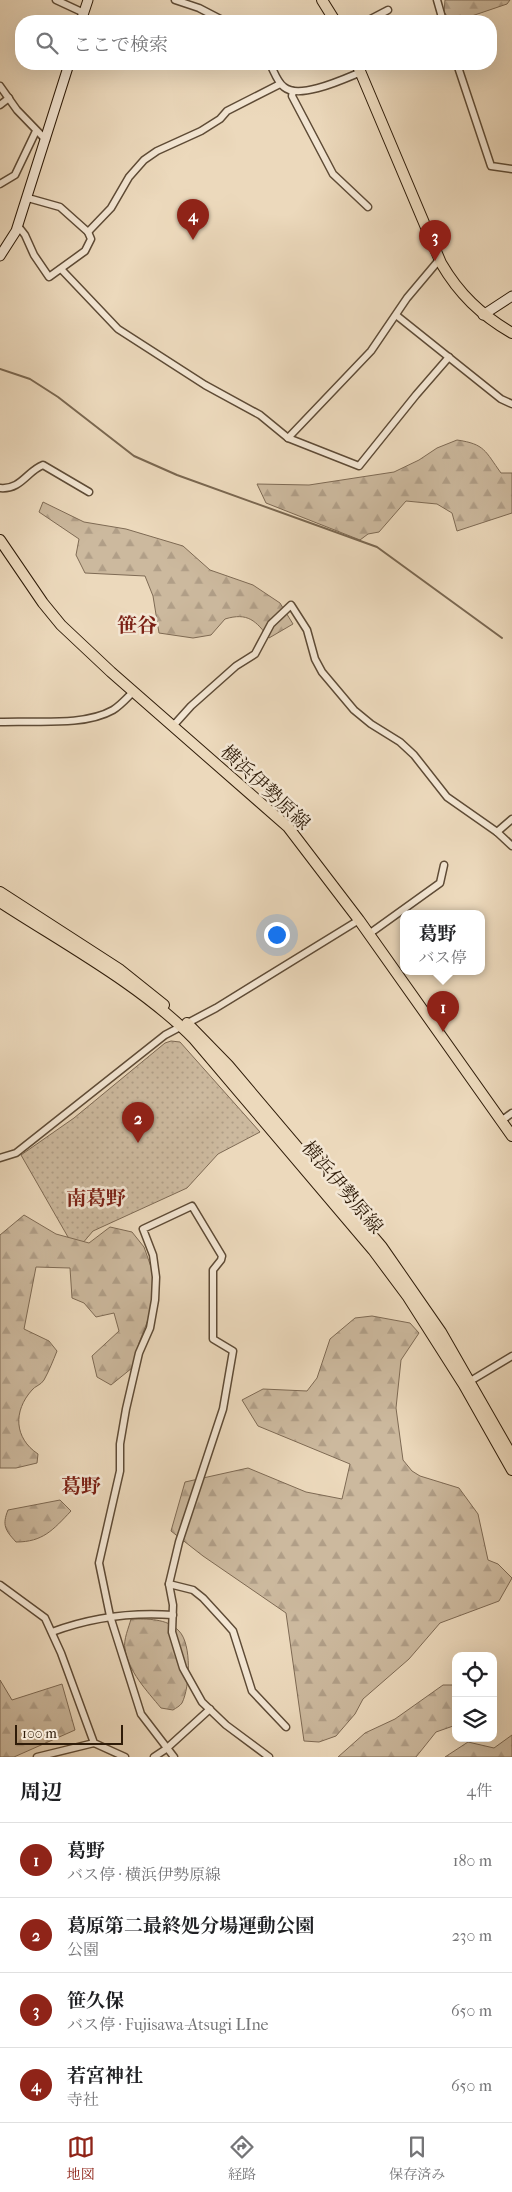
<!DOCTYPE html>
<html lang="ja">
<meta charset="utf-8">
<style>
:root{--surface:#fff;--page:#f6f6f6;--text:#202124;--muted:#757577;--line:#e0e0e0;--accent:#8f2418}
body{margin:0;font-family:"IM FELL French Canon","Noto Serif JP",serif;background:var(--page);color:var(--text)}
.controls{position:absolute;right:15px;bottom:15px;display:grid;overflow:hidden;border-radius:10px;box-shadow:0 5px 20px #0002}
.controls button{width:45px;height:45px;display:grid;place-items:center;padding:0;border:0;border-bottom:1px solid var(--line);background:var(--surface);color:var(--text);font:25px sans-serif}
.scale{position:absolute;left:15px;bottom:12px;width:108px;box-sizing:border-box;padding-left:5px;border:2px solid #2f1c09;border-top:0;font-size:14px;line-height:18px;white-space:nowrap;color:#2f1c09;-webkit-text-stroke:4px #f3e6d3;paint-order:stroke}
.you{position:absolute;left:276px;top:934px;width:18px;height:18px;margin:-12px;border:4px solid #fff;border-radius:50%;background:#1a73e8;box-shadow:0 0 0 8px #1a73e833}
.badge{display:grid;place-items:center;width:32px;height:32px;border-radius:50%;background:var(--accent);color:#fff;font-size:16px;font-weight:700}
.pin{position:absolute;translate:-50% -41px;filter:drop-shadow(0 1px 2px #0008)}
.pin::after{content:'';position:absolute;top:26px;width:18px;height:15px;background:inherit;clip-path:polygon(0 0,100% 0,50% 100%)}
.popup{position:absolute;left:400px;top:910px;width:85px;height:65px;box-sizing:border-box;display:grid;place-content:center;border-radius:10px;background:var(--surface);filter:drop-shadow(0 1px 4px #0005);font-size:16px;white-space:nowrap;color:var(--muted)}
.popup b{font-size:19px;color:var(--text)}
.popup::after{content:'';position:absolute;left:50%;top:100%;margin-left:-10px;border:10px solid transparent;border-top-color:var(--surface)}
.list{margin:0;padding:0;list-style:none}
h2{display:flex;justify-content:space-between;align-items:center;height:65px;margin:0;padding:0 20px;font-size:21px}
h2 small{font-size:16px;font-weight:400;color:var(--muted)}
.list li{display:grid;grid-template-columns:32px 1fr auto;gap:15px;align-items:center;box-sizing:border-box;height:75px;padding:0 20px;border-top:1px solid var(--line)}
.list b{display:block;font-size:19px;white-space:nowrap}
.list p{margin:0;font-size:16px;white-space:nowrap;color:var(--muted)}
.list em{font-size:16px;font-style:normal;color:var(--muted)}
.icon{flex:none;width:28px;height:28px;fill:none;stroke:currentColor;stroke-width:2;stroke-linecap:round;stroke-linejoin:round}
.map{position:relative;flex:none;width:512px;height:1757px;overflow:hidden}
.search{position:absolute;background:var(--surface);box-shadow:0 5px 20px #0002;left:15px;right:15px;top:15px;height:55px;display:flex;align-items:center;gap:12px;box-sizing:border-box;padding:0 18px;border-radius:20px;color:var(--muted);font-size:19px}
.sheet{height:365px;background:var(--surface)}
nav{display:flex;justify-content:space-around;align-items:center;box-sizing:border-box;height:70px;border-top:1px solid var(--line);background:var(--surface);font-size:14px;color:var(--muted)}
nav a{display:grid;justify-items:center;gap:2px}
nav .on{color:var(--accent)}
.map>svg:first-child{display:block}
.grass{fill:url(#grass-dots);stroke:#7e6a54}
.forest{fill:url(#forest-firs);stroke:#7e6a54}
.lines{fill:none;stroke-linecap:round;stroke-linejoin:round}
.stream{stroke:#7a6750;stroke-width:2}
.street-casing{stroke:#5e4b36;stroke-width:9}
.secondary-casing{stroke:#2f1c09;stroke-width:11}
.primary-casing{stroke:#2f1c09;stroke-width:12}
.street{stroke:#f3e6d3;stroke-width:6}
.secondary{stroke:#f3e6d3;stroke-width:9}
.primary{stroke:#ecd9bc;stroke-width:10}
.labels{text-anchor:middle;stroke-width:5;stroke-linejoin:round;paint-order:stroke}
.street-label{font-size:19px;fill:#2f1c09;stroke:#f3e6d3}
.neighbourhood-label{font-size:20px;font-weight:bold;fill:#7a1f14;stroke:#f3e6d3}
</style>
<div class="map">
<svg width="512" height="1757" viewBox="0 0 512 1757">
<defs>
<pattern id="grass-dots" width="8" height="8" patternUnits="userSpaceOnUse" patternTransform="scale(1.25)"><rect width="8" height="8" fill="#ccb99e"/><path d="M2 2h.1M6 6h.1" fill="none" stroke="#b09e87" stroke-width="1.8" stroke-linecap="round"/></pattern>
<pattern id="forest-firs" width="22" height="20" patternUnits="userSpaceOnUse" patternTransform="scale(1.25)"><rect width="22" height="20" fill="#ccb99e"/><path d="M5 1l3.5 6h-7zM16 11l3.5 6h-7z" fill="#b09e87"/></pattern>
</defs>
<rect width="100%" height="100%" fill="#ecd9bc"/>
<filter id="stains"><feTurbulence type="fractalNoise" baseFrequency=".004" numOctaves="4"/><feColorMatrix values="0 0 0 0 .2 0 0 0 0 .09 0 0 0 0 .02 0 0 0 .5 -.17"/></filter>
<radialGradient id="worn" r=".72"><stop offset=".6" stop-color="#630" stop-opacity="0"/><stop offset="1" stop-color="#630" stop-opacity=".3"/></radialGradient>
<polygon class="grass" points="171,1041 180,1042 260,1132 218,1154 187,1188 93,1231 76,1251 21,1155 74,1118 165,1043"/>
<g class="forest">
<polygon points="445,0 510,0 507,4 457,21 451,21 444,12"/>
<path d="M 457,440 C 485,444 485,451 501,473 L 512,473 L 512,513 L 457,531 L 452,513 L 437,504 L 406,501 L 379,532 L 368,534 L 360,540 L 266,503 L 257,484 L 309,485 L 394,472 L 419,460 L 437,448 Z"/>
<path d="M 43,502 L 84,522 L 126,529 L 183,546 L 210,570 L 253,585 L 280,603 L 293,624 L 269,638 C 256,621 248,612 225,619 L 211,635 L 193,638 L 159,633 L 153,596 L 145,576 L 85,573 L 76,555 L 79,539 L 39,512 Z"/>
<path d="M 24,1215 L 56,1234 L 89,1243 L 110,1227 L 132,1232 L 144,1247 L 156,1281 L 151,1312 L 139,1343 L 132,1368 L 111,1385 L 97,1377 L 92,1356 L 119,1331 L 114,1313 L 96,1317 L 84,1303 L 72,1298 L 70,1268 L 36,1267 L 24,1329 L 49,1341 L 57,1351 C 53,1361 49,1371 44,1380 C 41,1385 35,1386 32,1390 C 13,1411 14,1438 38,1454 L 37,1463 L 16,1468 L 0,1468 L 0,1235 Z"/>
<polygon points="372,1316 410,1323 419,1333 401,1360 396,1408 403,1460 412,1471 420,1476 459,1488 478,1514 488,1560 498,1564 512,1578 499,1601 440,1623 409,1659 363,1699 355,1714 336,1736 319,1742 304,1741 286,1613 203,1556 171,1531 185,1482 248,1468 306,1492 342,1499 350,1464 258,1426 242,1400 263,1389 307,1391 317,1378 330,1339 355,1318"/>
<path d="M 60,1500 L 71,1511 C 53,1530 43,1542 16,1542 C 5,1530 2,1525 8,1510 Z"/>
<path d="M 131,1619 C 147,1619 167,1618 179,1631 C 192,1644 190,1687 182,1703 C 180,1706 176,1708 173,1710 L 161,1708 C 147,1691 128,1671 125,1649 C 123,1640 129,1627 131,1619 Z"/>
<polygon points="0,1680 12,1700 62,1684 75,1730 14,1757 0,1757"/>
<polygon points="443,1685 456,1685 456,1725 436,1732 416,1757 338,1757 365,1733 395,1719"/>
<polygon points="512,1735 512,1757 445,1757 468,1742 494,1748"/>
</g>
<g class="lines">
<polyline class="stream" points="0,369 30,379 58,397 134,456 177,475 377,547 502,638"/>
<defs>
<g id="street">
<polyline points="56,0 84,13"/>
<polyline points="175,0 199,8 224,21"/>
<polyline points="437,0 443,21"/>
<polyline points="367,21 388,10"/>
<path d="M 270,64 C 274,71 277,82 284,87 C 299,100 344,79 361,72"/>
<polyline points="457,64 491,166 512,169"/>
<polyline points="0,86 17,110 46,140"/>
<polyline points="293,91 292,96 333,174 368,207"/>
<polyline points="0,105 9,98"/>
<polyline points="0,184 15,175 36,131"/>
<polyline points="28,198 60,207 88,232 111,208 129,177 144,160 157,151 201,131 220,119 227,111 280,84"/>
<polyline points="18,226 25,235 34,255 49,277 85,251 91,239 88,232"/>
<polyline points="61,269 118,329 205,385 260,415 288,438 359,466 416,395 449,357"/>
<polyline points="396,315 501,399 512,404"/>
<polyline points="288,438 371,351 407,298 439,260"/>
<path d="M 0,488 C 21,490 27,471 43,465 L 89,492"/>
<path d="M 0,722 C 33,720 83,727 113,710 C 120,706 127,698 133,692"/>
<polyline points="173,726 191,706 236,666 255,654 271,624 291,605 307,630 315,659 322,672 354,710 371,724 400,742 414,755 447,797 497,832 512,846"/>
<polyline points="497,832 512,819"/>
<polyline points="369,934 440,883 444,865"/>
<polyline points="501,1121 512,1113"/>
<polyline points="0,1158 16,1153 165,1035 216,1008 359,920"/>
<polyline points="467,1383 512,1356"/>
<polyline points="169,1584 193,1590 203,1598 225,1622 233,1631 252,1691 286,1727"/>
<polyline points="0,1585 45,1618 61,1653 94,1743 125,1757"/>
<path d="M 52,1632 C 92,1617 130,1612 173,1615"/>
<polyline points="37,1757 94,1743"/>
<polyline points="154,1757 166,1749 210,1709"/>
<polyline points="174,1757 141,1714 110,1616 99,1563 120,1471 120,1444 126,1409 139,1353 150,1328 155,1300 156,1277 153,1255 143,1229 192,1206 222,1256 221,1260 213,1270 213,1339 233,1351 223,1409 179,1542 169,1584 173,1605 172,1632 183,1668 202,1702 226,1725 269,1757"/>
</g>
<g id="secondary">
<polyline points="81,21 88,0"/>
<polyline points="0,256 16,231 69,64"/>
<polyline points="483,315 512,296"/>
</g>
<g id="primary">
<polyline points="322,0 335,21"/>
<path d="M 357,64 L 441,263 C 459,294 481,315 512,333"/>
<polyline points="0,540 43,603 61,625 111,672 288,827 359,920 512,1136"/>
<polyline points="0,892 119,969 164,1005"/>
<path d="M 0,902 C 63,943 141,985 194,1039 L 373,1250 L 408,1297 L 464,1385 L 512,1470"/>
<polyline points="187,1023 228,1065 382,1247 441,1332 512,1456"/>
</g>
</defs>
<use href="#street" class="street-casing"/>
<use href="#secondary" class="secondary-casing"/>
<use href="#primary" class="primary-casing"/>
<use href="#street" class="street"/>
<use href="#secondary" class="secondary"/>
<use href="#primary" class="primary"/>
</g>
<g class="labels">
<g class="street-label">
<text transform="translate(266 787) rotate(43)" y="7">横浜伊勢原線</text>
<text transform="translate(343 1187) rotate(50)" y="7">横浜伊勢原線</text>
</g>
<g class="neighbourhood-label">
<text x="137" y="632">笹谷</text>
<text x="96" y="1205">南葛野</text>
<text x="81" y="1493">葛野</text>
</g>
</g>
<rect width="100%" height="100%" filter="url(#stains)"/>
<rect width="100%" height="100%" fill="url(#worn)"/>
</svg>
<div class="controls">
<button><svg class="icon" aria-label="locate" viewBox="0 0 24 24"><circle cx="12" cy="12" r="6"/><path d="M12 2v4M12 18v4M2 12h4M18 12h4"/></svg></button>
<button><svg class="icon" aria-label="layers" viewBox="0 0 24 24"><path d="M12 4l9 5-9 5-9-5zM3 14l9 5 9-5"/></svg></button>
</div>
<div class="scale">100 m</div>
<div class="you"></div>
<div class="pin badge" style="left:443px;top:1032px">1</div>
<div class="popup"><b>葛野</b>バス停</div>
<div class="pin badge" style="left:138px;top:1143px">2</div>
<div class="pin badge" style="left:435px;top:261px">3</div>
<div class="pin badge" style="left:193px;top:240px">4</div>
<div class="search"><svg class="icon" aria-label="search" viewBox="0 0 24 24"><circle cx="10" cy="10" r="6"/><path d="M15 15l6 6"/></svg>ここで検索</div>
</div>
<section class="sheet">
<h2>周辺<small>4件</small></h2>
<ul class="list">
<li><span class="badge">1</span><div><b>葛野</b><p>バス停 · 横浜伊勢原線</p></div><em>180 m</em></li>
<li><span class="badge">2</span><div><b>葛原第二最終処分場運動公園</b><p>公園</p></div><em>230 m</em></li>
<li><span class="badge">3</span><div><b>笹久保</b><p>バス停 · Fujisawa-Atsugi LIne</p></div><em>650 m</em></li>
<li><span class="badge">4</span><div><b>若宮神社</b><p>寺社</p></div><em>650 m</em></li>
</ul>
</section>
<nav>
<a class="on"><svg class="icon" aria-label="map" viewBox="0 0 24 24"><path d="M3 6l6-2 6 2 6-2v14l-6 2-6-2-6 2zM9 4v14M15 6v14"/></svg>地図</a>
<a><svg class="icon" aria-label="directions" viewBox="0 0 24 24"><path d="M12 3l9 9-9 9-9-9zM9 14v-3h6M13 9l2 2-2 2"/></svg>経路</a>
<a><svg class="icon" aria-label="saved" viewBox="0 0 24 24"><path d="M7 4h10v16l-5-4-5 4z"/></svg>保存済み</a>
</nav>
